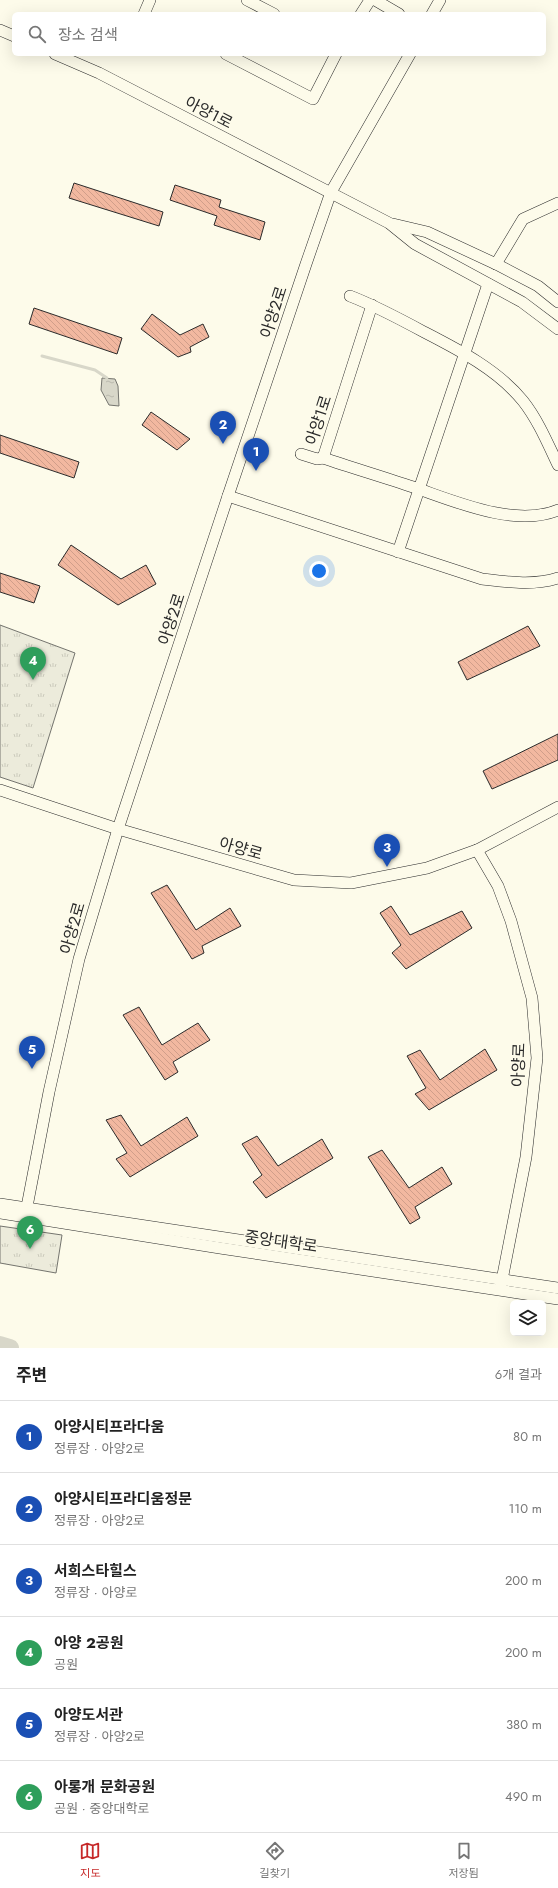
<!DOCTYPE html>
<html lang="ko">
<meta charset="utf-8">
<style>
:root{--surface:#fff;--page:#f2f2f2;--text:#222;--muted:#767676;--line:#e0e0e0;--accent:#c62828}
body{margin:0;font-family:Jost,"Noto Sans KR",sans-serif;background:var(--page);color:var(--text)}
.controls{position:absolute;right:12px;bottom:12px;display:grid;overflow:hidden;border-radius:6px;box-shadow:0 4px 16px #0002}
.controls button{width:36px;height:36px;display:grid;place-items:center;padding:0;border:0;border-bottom:1px solid var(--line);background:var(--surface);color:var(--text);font:20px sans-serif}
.you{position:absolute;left:319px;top:571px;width:14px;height:14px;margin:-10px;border:3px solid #fff;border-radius:50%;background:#1a73e8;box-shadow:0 0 0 6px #1a73e833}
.badge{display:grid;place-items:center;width:26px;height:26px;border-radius:50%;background:var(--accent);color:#fff;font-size:13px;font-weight:700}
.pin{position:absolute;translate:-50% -33px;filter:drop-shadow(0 1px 2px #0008)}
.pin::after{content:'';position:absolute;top:21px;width:14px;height:12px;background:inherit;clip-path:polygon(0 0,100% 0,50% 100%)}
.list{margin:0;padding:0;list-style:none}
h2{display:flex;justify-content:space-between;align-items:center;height:52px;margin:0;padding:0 16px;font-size:17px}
h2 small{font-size:13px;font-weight:400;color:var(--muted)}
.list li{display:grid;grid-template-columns:26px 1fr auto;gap:12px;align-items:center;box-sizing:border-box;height:72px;padding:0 16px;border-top:1px solid var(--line)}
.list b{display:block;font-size:15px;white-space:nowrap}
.list p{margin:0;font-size:13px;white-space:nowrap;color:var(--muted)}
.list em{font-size:13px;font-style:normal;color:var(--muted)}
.icon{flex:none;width:22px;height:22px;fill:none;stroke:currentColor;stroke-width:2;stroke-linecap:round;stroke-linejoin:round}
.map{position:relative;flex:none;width:558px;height:1348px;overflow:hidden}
.search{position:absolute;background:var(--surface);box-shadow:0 4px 16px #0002;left:12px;right:12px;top:12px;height:44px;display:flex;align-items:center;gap:10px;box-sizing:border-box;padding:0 14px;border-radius:6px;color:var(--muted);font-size:15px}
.sheet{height:484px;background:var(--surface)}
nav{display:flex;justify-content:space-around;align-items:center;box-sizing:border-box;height:56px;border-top:1px solid var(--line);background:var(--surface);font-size:11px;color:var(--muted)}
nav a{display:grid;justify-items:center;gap:2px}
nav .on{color:var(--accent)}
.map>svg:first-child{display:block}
.park{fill:url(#park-tufts);stroke:#74746e}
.water{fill:url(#water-ripples);stroke:#74746e}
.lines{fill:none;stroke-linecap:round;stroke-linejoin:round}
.stream{stroke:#d8d7c9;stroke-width:3}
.river{stroke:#d8d7c9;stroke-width:18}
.building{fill:url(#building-back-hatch);stroke:#2b2b2b}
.minor-casing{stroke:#2b2b2b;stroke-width:12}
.minor{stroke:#fdfbea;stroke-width:11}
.labels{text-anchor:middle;stroke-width:3;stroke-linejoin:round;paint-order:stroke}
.street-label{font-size:16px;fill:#2b2b2b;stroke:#fdfbea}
</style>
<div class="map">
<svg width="558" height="1348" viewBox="0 0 558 1348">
<defs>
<pattern id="park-tufts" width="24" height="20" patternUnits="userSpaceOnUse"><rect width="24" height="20" fill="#ecebdb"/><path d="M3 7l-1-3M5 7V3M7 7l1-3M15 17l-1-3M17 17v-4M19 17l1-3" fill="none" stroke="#cbcabc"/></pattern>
<pattern id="water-ripples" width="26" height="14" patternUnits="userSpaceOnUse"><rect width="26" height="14" fill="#d8d7c9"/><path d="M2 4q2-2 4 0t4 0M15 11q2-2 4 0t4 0" fill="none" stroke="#bab9ad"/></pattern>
<pattern id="building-back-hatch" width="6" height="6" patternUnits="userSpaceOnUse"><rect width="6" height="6" fill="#f2b8a0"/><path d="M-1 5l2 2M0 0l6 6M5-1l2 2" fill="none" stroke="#d09e8a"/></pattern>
</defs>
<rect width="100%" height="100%" fill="#fdfbea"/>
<g class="park">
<polygon points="0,625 75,653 33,788 0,777"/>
<polygon points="0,1226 62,1235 56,1273 0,1263"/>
</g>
<polygon class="water" points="102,378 115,379 118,386 119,406 109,405 101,390"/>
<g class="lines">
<polyline class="stream" points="42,356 95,370 107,378"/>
<polyline class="river" points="0,1345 10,1348"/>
</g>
<g class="building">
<polygon points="74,183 163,212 159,226 69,198"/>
<polygon points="175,185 221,200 219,207 265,222 260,240 214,225 217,216 170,200"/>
<polygon points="34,308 122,338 117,354 29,324"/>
<polygon points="152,314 180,335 203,324 209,337 190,347 191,352 178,357 141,329"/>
<polygon points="151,412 190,439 177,450 142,425"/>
<polygon points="0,435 79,462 74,478 0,453"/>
<polygon points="71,545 121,579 146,565 156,584 118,605 58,565"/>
<polygon points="0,573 40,586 34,603 0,592"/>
<polygon points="528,626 540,646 467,680 458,662"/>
<polygon points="558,734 558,760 492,789 483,771"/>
<polygon points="167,885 196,930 230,908 241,926 202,946 204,953 192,959 151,893"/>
<polygon points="391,906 410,935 462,911 472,928 406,969 392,953 401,945 380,913"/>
<polygon points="139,1007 162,1045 198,1023 210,1040 173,1062 178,1072 165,1080 123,1015"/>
<polygon points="485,1049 497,1070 429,1110 415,1094 426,1088 407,1056 420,1050 440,1080"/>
<polygon points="121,1115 141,1146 187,1117 198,1136 130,1177 116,1159 127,1153 106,1120"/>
<polygon points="257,1136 278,1166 322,1139 333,1158 266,1198 253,1182 262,1175 242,1144"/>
<polygon points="382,1150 409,1188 442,1167 452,1184 415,1207 420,1218 410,1224 368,1157"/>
</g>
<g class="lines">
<defs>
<g id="minor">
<polyline points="247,0 274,14"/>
<polyline points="375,0 399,14"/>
<polyline points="144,14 150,0"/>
<polyline points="361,14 370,0"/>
<polyline points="432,14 440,0"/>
<polyline points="0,30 14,36"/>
<polyline points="55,54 99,73 389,223 415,244 522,302 558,329"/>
<polyline points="226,54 313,99 336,54"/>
<polyline points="393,224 427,232 496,264 538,286 558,302"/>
<polyline points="496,264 523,219 558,203"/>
<path d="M 350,296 C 376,306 400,319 424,332 C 459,350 498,370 523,401 C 538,420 548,444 558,465"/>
<path d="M 372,305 L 323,458 C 353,468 383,477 413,487 C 454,501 515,528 558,510"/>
<polyline points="301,454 317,459 323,458"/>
<path d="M 228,496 L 482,579 C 507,582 534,586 558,578"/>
<polyline points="398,552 488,284"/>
<polyline points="0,790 118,829 294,880 351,883 427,868 477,850 558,807"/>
<polyline points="477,850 498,886 511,921 532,998 537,1058 526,1157 501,1285"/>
<polyline points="0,1204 558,1288"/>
<polyline points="0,1213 220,1248 558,1299"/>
<polyline points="25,1217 49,1092 79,959 118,829 228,496 306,264 331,192 410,54"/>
</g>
</defs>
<use href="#minor" class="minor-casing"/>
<use href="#minor" class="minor"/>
</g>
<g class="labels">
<g class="street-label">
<text transform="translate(209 112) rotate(27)" y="6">아양1로</text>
<text transform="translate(273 312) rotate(-72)" y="6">아양2로</text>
<text transform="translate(318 420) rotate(-72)" y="6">아양1로</text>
<text transform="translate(171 619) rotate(-72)" y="6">아양2로</text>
<text transform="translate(241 848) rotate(16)" y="6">아양로</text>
<text transform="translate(72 928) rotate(-74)" y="6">아양2로</text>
<text transform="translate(518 1065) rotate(-88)" y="6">아양로</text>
<text transform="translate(281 1241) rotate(8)" y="6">중앙대학로</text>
</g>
</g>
</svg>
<div class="controls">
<button><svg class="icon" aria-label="layers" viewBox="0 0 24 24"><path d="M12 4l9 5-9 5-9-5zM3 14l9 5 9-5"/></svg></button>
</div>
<div class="you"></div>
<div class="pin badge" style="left:256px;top:471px;background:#1a4fb4">1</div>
<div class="pin badge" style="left:223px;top:444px;background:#1a4fb4">2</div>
<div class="pin badge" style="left:387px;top:867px;background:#1a4fb4">3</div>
<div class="pin badge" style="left:33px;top:680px;background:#2e9e5b">4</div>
<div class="pin badge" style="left:32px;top:1069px;background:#1a4fb4">5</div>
<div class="pin badge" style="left:30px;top:1249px;background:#2e9e5b">6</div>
<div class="search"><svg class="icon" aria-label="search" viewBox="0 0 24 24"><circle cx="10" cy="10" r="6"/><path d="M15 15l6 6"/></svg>장소 검색</div>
</div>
<section class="sheet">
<h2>주변<small>6개 결과</small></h2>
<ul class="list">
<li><span class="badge" style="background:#1a4fb4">1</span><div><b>아양시티프라다움</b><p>정류장 · 아양2로</p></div><em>80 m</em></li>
<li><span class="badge" style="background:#1a4fb4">2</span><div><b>아양시티프라디움정문</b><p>정류장 · 아양2로</p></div><em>110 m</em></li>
<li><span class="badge" style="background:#1a4fb4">3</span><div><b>서희스타힐스</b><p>정류장 · 아양로</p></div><em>200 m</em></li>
<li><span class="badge" style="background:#2e9e5b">4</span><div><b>아양 2공원</b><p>공원</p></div><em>200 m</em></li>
<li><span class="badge" style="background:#1a4fb4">5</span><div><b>아양도서관</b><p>정류장 · 아양2로</p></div><em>380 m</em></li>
<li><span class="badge" style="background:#2e9e5b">6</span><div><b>아롱개 문화공원</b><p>공원 · 중앙대학로</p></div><em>490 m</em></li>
</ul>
</section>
<nav>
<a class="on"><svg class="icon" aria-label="map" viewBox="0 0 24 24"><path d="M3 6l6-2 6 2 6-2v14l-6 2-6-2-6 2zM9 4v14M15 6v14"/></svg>지도</a>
<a><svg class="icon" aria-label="directions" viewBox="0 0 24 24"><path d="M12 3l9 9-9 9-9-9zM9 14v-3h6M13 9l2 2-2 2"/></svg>길찾기</a>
<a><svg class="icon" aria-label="saved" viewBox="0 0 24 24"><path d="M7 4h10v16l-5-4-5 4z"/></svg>저장됨</a>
</nav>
